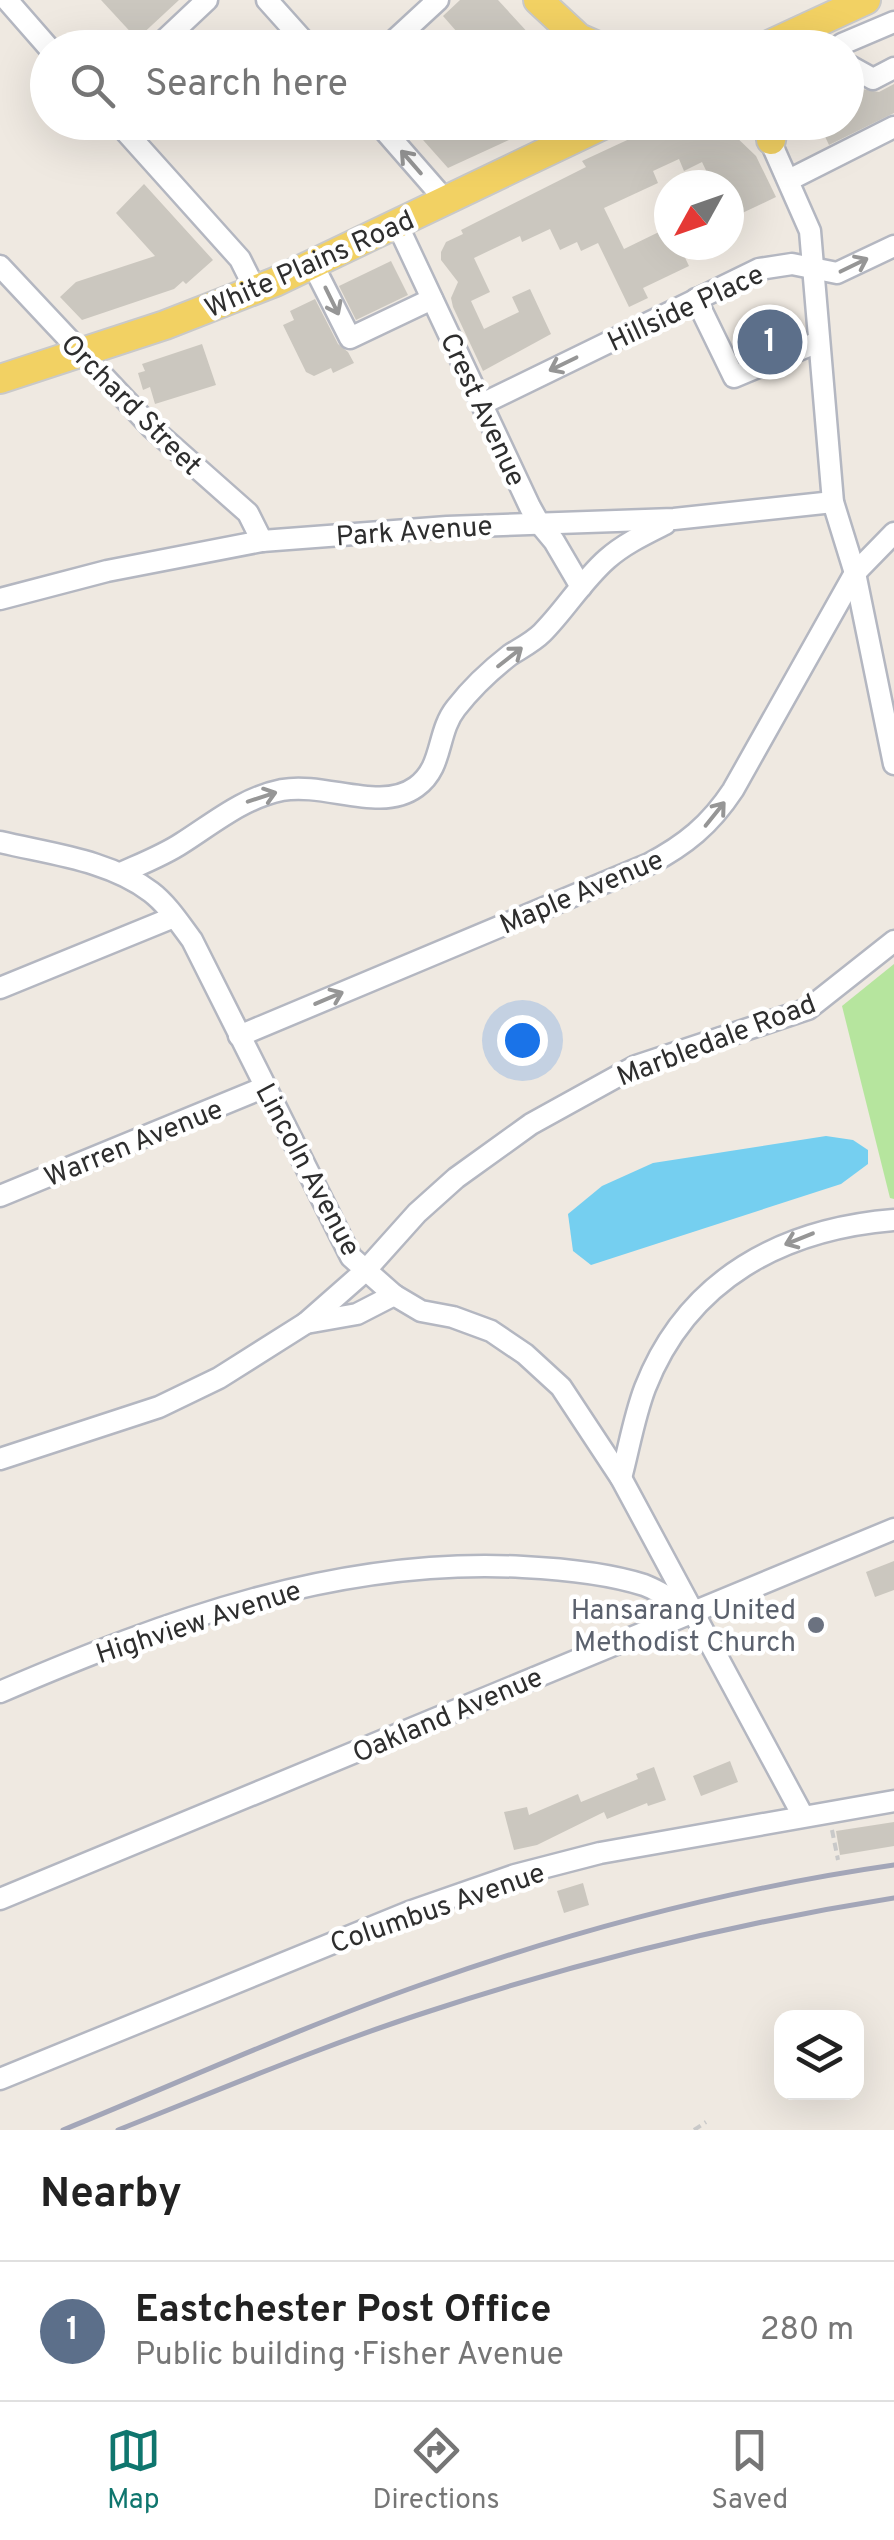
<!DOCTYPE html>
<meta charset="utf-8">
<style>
:root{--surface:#fff;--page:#f2f2f2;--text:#222;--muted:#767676;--line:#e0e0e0;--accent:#0f766e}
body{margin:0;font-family:Overpass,sans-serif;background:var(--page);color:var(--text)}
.controls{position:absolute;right:30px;bottom:30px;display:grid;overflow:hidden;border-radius:20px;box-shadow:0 10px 40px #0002}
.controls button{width:90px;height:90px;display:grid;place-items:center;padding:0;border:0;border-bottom:2px solid var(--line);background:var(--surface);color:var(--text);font:50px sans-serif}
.compass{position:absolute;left:654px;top:170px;width:90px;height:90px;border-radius:50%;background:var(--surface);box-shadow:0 10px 40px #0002;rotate:230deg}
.you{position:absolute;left:522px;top:1040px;width:35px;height:35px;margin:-25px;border:8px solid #fff;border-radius:50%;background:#1a73e8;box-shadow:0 0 0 15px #1a73e833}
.badge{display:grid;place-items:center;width:65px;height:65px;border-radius:50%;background:var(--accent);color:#fff;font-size:32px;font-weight:700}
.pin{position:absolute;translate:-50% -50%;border:5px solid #fff;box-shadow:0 2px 10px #0006}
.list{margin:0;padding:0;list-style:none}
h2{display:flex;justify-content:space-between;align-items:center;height:130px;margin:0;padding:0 40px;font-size:42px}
h2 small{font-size:32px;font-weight:400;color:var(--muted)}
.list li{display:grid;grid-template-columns:65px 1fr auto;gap:30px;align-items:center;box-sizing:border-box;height:140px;padding:0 40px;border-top:2px solid var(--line)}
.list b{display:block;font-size:38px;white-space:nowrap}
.list p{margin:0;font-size:32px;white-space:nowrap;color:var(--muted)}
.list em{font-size:32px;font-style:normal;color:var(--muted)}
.icon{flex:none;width:55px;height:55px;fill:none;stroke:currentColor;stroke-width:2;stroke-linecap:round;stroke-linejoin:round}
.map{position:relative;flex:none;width:894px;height:2130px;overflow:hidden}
.search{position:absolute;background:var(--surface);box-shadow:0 10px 40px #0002;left:30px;right:30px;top:30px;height:110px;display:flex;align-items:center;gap:25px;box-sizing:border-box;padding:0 35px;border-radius:55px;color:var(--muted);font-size:38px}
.sheet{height:270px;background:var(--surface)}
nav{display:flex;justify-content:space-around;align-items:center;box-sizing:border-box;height:140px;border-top:2px solid var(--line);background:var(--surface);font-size:28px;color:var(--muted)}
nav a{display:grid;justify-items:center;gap:5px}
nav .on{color:var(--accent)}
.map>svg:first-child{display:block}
.green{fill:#b6e59e}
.water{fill:#75cff0}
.building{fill:#cbc7bf}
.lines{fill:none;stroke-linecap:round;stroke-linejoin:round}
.minor-casing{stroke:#b4b7c1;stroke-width:25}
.major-casing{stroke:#c9c9c9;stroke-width:32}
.path{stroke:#c9c9c9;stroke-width:4;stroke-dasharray:8 5;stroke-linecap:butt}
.minor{stroke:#fff;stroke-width:20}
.major{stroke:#f2d163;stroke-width:28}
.rail{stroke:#a3a6b8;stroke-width:5}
.oneway{stroke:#969696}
.worship-dot{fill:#6b7280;stroke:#fff;stroke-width:4}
.labels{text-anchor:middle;stroke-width:9;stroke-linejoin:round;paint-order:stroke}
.street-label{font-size:28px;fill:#2e2e2e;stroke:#fff}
.worship-label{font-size:28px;fill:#5b616d;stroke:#fff;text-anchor:end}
</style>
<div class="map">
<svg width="894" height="2130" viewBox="0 0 894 2130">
<rect width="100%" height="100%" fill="#efe9e1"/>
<polygon class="green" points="894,964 894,1199 890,1198 842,1006"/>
<polygon class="water" points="826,1136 853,1140 868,1150 868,1164 841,1184 591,1265 573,1251 568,1214 602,1186 653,1163"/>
<g class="building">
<polygon points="101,0 179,0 137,39"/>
<polygon points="460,0 498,0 531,36 518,48 471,48 443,16"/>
<polygon points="894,84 894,113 829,145 820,126 846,122 846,96 862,89 879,92"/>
<polygon points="407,122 508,122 520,135 448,168"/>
<polygon points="666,122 711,122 731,132 756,156 776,197 738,215 729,195 729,185 713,185 702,162 684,171 679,159 653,171 658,183 604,208 624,249 663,230 665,233 669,231 669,245 679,245 689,266 643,288 648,298 629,307 598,243 581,251 577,242 560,250 550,229 522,242 520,236 474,258 490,292 471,301 484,329 519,312 512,297 530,289 551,334 483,371 453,307 451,298 458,282 441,260 441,252 446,242 463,234 461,230 586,167 582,161"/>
<polygon points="144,184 213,260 186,284 183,281 174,289 82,320 60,297 76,282 155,256 116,213"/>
<polygon points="391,261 408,295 356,320 339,286"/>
<polygon points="315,299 338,344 348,352 354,363 333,373 331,368 314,376 306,372 283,325 294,320 290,311"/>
<polygon points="202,344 216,385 155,404 150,387 143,390 138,373 145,371 142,364"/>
<polygon points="894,1561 894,1590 875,1597 866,1572"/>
<polygon points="730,1761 738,1782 701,1796 693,1776"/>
<polygon points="654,1767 666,1800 648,1806 647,1803 607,1819 604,1812 537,1845 514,1850 504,1812 527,1807 529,1815 578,1794 581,1802 638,1779 636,1774"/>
<polygon points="894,1822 894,1846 840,1855 836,1831"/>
<polygon points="583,1883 589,1905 564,1913 557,1891"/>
</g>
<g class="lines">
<defs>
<g id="minor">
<polyline points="7,0 49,48"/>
<polyline points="267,0 310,48"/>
<polyline points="805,28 823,48"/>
<polyline points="156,48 207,0"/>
<polyline points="386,48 438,0"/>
<polyline points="841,48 842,44 894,22"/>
<polyline points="846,64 873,79 894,68"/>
<polyline points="117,122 240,259 255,289"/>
<polyline points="377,122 446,201"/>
<polyline points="765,129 810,231 833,502 855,573 894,764"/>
<polyline points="789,180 894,127"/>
<polyline points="397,224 530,507 539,523 554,541 581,587"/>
<polyline points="313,265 350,338 432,299"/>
<polyline points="0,266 152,428 248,513 262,541"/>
<polyline points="696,299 734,377 818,342"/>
<polyline points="482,404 759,269 792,264 837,273 894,246"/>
<polyline points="0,599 107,571 262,541 447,527 674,519 833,502"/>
<path d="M 0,842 C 50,854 109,860 151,892 C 167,904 180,924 192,940 L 351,1257 L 394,1295 L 421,1311 L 453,1317 L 491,1331 L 525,1354 L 561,1387 L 621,1478 L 803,1816"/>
<path d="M 121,873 C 141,864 164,855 182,843 C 215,822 243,798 282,790 C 326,782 380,813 416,787 C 444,767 436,733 456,708 C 470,690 492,669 510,655 C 521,648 533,642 542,633 C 565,610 582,581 607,559 C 624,544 645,534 665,524"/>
<polyline points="0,988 174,917"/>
<path d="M 239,1036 L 649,864 C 685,845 710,825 733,790 L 855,573 L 894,533"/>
<polyline points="0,1196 265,1087"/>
<polyline points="306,1323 365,1271 417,1213 456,1178 531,1124 636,1066 808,1009 894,941"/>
<polyline points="0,1459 159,1407 219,1378 306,1323 357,1314 394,1295"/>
<path d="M 621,1478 C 629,1448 634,1417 645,1388 C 688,1278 783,1229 894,1220"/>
<path d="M 0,1692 C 168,1620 338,1557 523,1567 C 563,1569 606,1573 644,1585 C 660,1591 676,1602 691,1611"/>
<polyline points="0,1899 894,1529"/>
<polyline points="0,2079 409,1912 515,1875 600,1853 894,1801"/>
</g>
<g id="major">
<polyline points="538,0 579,38 602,48"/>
<polyline points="762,48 866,0"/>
<polyline points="771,140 774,122"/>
<polyline points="0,379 165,325 275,282 609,122"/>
</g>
</defs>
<use href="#minor" class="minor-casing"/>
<use href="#major" class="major-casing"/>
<g class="path">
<polyline points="832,1830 838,1860"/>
<polyline points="694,2130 706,2122"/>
</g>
<use href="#minor" class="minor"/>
<use href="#major" class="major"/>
<g class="rail">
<path d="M 63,2130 C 183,2081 301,2027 423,1984 C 575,1930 734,1888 894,1865"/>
<path d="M 118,2130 C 222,2089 324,2045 430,2011 C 582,1961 736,1923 894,1898"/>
</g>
</g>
<defs><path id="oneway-shaft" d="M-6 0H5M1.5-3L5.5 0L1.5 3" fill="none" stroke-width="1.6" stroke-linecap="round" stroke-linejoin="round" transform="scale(2.5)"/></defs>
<g class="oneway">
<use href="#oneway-shaft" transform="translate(411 162) rotate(-131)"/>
<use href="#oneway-shaft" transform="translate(854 265) rotate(-26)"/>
<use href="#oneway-shaft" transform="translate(332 301) rotate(64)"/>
<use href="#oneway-shaft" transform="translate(563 364) rotate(154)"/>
<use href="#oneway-shaft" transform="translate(510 657) rotate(-38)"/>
<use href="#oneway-shaft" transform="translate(262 797) rotate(-18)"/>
<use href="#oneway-shaft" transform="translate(715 814) rotate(-51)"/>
<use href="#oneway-shaft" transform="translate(329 998) rotate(-23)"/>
<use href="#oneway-shaft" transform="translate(799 1239) rotate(158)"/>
</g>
<circle class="worship-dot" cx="816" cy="1625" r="10"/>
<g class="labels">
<g class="street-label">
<text transform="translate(309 263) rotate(-24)" y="10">White Plains Road</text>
<text transform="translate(685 307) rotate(-25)" y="10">Hillside Place</text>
<text transform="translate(132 404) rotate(45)" y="10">Orchard Street</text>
<text transform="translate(484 409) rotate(65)" y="10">Crest Avenue</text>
<text transform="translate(414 530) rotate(-4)" y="10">Park Avenue</text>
<text transform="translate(581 891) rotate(-23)" y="10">Maple Avenue</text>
<text transform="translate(716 1039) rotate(-21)" y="10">Marbledale Road</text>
<text transform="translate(133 1142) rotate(-22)" y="10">Warren Avenue</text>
<text transform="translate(309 1169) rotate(62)" y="10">Lincoln Avenue</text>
<text transform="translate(198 1621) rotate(-18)" y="10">Highview Avenue</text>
<text transform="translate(447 1714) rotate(-23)" y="10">Oakland Avenue</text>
<text transform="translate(437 1907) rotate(-19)" y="10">Columbus Avenue</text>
</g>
<g class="worship-label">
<text x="796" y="1619">Hansarang United<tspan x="796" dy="32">Methodist Church</tspan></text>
</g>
</g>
</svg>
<div class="controls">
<button><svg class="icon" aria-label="layers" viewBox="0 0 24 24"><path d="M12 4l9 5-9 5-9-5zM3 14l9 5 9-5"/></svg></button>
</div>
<svg class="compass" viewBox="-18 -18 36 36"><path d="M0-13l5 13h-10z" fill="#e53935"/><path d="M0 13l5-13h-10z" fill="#767676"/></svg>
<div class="you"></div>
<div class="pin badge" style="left:770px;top:342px;background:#5c6f8a">1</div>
<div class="search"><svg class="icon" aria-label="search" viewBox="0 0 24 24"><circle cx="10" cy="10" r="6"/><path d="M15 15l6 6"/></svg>Search here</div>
</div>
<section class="sheet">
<h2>Nearby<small></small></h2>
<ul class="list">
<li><span class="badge" style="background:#5c6f8a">1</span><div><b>Eastchester Post Office</b><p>Public building · Fisher Avenue</p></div><em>280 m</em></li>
</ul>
</section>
<nav>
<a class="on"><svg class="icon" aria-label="map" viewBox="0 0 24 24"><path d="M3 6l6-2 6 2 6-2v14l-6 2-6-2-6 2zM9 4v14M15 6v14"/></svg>Map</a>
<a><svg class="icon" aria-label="directions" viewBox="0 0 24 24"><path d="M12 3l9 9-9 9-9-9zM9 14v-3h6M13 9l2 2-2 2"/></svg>Directions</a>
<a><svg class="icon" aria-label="saved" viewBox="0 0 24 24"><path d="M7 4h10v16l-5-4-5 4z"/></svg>Saved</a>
</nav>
